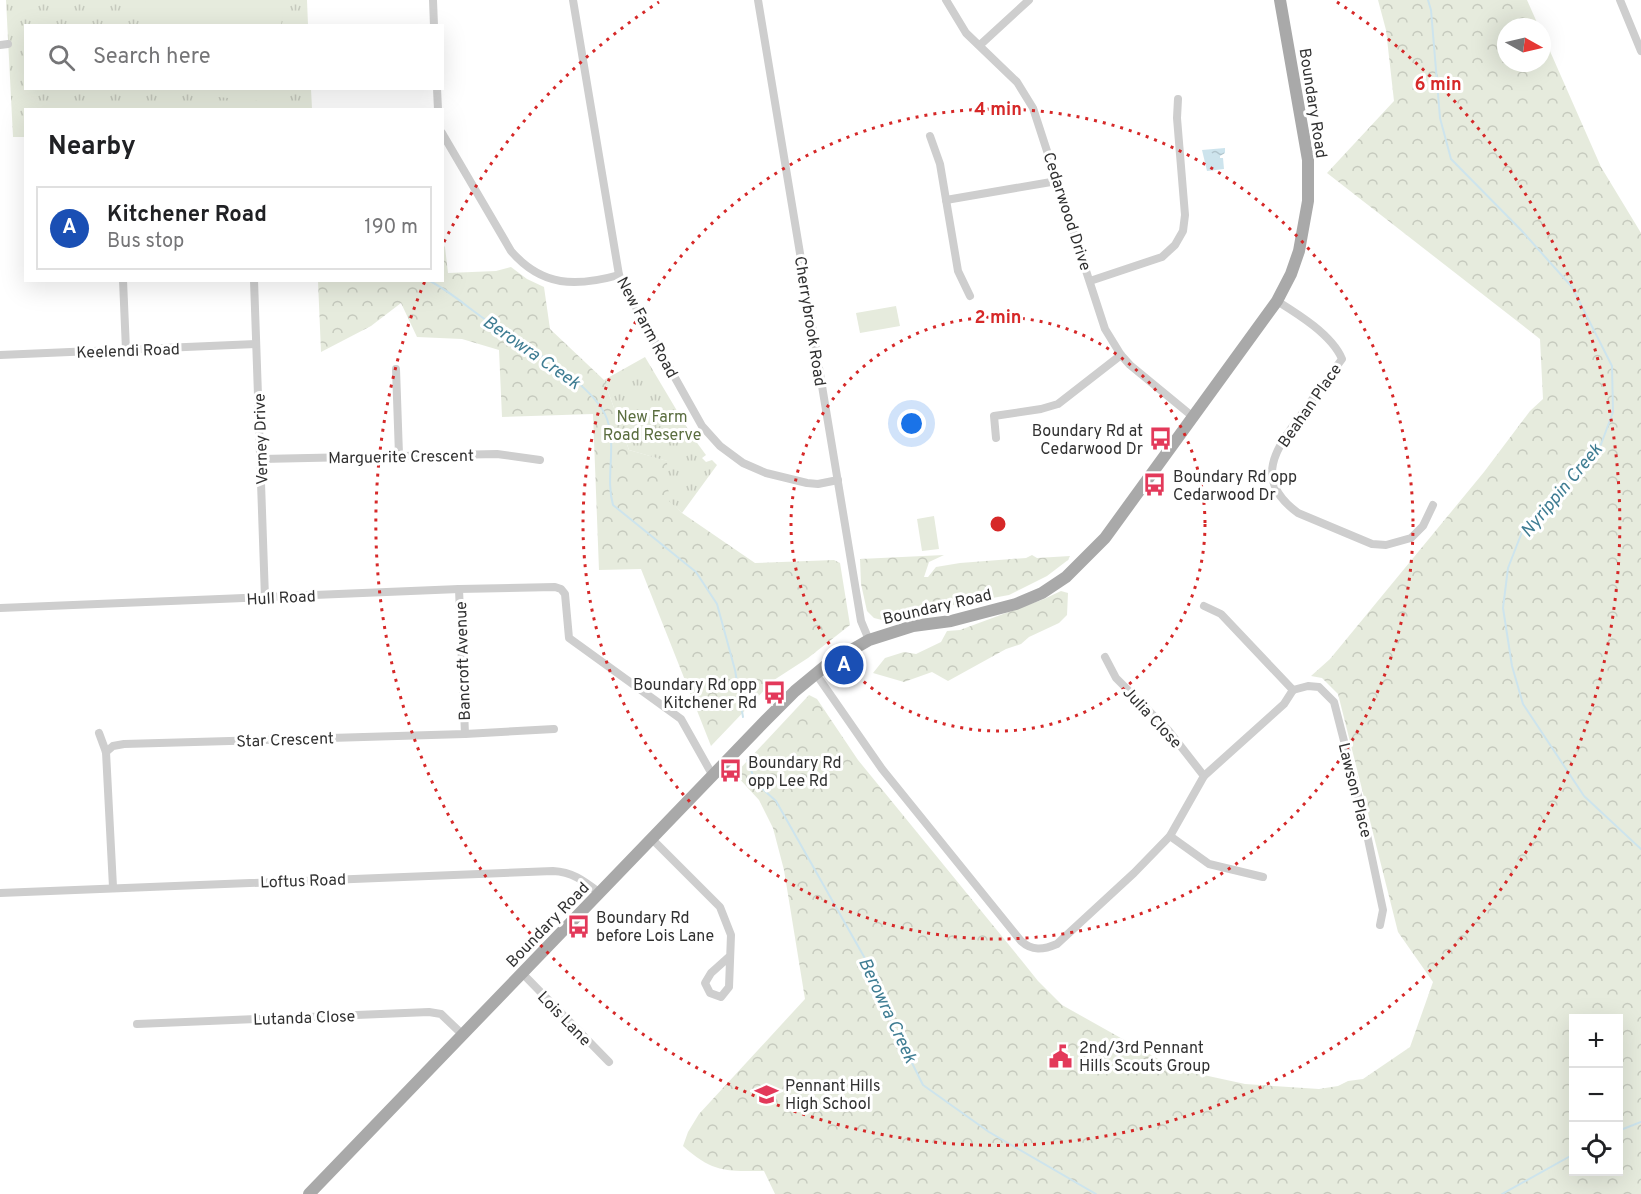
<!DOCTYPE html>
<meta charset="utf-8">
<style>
:root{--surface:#fff;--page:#f2f2f2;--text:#202124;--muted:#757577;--line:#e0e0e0;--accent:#1a73e8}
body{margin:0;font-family:Overpass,sans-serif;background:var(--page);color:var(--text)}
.controls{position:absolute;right:18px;bottom:18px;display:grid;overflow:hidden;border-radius:0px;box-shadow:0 6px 24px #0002}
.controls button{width:54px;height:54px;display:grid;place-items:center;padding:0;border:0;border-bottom:2px solid var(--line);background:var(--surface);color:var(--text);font:30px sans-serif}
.compass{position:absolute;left:1497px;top:18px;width:54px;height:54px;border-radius:50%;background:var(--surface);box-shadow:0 6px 24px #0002;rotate:98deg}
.you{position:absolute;left:912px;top:424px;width:21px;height:21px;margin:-15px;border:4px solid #fff;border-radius:50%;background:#1a73e8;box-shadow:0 0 0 9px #1a73e833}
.badge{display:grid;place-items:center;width:39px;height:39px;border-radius:50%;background:var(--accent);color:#fff;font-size:20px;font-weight:700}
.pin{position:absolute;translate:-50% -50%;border:3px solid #fff;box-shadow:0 2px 6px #0006}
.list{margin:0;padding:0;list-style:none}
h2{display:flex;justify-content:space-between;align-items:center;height:78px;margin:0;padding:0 24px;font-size:26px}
h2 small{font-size:20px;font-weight:400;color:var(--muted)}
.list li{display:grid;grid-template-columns:39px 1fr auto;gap:18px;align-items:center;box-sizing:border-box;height:84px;margin:0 12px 12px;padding:0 12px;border:2px solid var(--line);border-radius:0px}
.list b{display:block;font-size:22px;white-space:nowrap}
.list p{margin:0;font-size:20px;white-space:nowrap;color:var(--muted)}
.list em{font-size:20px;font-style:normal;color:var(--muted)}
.icon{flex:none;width:33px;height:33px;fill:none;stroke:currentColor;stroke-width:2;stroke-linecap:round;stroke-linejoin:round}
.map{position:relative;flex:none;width:1641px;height:1194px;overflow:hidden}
.search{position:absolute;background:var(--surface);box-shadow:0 6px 24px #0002;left:24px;top:24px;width:420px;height:66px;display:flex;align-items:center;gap:15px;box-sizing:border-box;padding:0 21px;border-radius:0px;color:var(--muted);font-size:22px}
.panel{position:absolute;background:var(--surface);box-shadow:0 6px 24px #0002;left:24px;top:108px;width:420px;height:174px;border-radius:0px}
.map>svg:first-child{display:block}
.forest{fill:url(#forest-crowns);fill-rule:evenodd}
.park{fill:url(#park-tufts)}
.garden{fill:#e6ebdd}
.water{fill:url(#water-ripples)}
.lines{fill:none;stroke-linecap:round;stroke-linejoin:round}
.stream{stroke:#cde4ed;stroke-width:2}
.street{stroke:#cecece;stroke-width:8}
.primary{stroke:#a9a9a9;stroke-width:12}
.ring{fill:none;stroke:#d62828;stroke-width:3;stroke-dasharray:3 6}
.labels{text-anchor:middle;stroke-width:6;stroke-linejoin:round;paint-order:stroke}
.street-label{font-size:16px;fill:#313131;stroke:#fff}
.park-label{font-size:16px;fill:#5a6d3f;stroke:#fff}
.poi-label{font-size:16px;fill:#313131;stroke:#fff;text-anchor:start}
.water-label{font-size:18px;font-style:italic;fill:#3f7d93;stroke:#fff}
.centre{fill:#d62828;stroke:#fff;stroke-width:3}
.ring-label{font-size:18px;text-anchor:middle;font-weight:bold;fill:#d62828;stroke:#fff;stroke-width:6;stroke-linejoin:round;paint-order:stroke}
</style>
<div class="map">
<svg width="1641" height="1194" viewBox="0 0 1641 1194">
<defs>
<pattern id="forest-crowns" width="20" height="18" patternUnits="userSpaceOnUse" patternTransform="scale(1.5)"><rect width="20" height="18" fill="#e6ebdd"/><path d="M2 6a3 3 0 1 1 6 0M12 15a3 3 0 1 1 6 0" fill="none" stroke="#c6cabe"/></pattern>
<pattern id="park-tufts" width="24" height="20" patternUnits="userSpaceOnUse" patternTransform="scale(1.5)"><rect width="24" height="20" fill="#e6ebdd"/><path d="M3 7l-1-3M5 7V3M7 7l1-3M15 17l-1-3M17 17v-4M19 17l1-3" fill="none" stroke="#c6cabe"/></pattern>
<pattern id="water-ripples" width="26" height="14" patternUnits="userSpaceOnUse" patternTransform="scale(1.5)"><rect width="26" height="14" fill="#cde4ed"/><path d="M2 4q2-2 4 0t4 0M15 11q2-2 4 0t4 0" fill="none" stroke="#b0c4cc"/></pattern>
</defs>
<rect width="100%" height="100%" fill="#fff"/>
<g class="forest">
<path d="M 1378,0 L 1527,0 L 1539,27 L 1506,27 L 1506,63 L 1542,63 L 1542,33 L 1601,167 L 1641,233 L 1641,1194 L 775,1194 L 764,1171 C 726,1171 713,1173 683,1146 L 688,1132 L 699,1114 L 805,999 L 784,870 L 773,828 L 759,800 L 735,774 L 809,695 L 817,699 L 858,760 L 1022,961 L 1038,981 L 1062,1005 L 1176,1069 L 1245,1084 L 1319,1089 L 1338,1086 L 1348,1081 L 1363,1079 L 1410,1047 L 1433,982 L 1398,932 L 1338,694 L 1322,678 L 1311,676 L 1330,659 L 1484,472 L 1530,411 L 1543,399 L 1540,339 L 1327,173 L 1394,101 L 1386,30 ZM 1618,1018 L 1618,1172 L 1574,1172 L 1574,1018 Z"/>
<polygon points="443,245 445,247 448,273 496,271 511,267 527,279 544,287 550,329 604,380 629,450 668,461 670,501 682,513 755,563 834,560 840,563 850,625 808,658 774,680 711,746 641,569 599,570 593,414 502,417 499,350 462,339 417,337 401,303 371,326 321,352 318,281 442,280"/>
<polygon points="944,555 929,562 924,577 928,577 936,567 960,563 1026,558 1032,555 1037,558 1070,556 1068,560 1047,576 1009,595 943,607 915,616 886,621 874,618 867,611 861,584 860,559"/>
<polygon points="1061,591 1068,593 1067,615 1059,623 1029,637 1021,644 1006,649 948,681 932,672 904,682 873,673 885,658 904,652 916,654 941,642 947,631 960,630 1044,599"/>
</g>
<g class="park">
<polygon points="6,0 307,0 308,25 26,26 26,88 311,89 312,109 26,110 25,137 13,137"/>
<polygon points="645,357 692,436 706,455 702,458 706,462 712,460 717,465 682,513 669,501 667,461 629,450 604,380"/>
</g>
<g class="garden">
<polygon points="146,0 281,0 284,6 281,25 143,25"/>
<polygon points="138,89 274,89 273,98 269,102"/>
<polygon points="896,306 900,326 860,333 856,313"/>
<polygon points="934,516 939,549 922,551 917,519"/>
</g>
<polygon class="water" points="1225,148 1225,153 1220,156 1220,158 1223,158 1224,169 1207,171 1202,150"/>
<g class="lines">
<g class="stream">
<polyline points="1428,0 1431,10 1440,118 1451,159 1521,230 1572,287 1612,366 1613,412 1600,447 1552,497 1522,532 1508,568 1503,608 1512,666 1523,704 1584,796 1641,849"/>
<path d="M 428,280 C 452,292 470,310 492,324 C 524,346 594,383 607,419 C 617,447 605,477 613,505 L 696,572 L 717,604 L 735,670 L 743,717"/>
<polyline points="747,760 756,783 776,801 867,962 889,1017 923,1085 989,1132 1096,1194"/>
<polyline points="1618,1131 1641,1122"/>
<polyline points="1502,1194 1574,1154"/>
</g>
<g class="street">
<polyline points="433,0 434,26"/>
<polyline points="573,0 619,275 641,317 702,426 720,446 743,463 766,473 807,483 818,484 838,480"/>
<polyline points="758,0 861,621 869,640"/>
<polyline points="946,0 966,33 1017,82 1033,108 1105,329 1121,355 1130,365 1192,416"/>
<polyline points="1620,0 1641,51"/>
<polyline points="0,45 8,44"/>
<polyline points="980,45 1029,0"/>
<polyline points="437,88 438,110"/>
<path d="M 442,133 L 511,251 C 542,287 576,287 619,275"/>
<polyline points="930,136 940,164 958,271 970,296"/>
<polyline points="946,200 1057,181"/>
<polyline points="123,280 126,350"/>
<polyline points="254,280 265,598"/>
<polyline points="1090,281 1162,257 1175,245 1183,231 1185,215 1177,118 1178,99"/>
<path d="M 1277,301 C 1298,314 1332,335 1342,359 C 1329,377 1316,394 1304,411 C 1277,447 1251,479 1298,513 L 1372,544 L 1386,545 L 1411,538 L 1423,526 L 1433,505"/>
<polyline points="0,355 256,344"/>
<polyline points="396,369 399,455"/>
<polyline points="996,438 994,416 1041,409 1058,404 1121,355"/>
<polyline points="261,459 497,454 540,460"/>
<polyline points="459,589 465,734"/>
<polyline points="1204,606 1221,614 1293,690"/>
<polyline points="0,608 459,589 555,587 561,589 565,594 569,638 681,719 713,776"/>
<polyline points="1105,657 1116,678 1168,730 1204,776"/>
<path d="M 816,674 L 882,769 L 1021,941 C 1032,951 1043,950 1057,944 L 1134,873 L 1170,836 L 1204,776 L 1284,704 L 1293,690"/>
<polyline points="1293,690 1308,686 1319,687 1334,702 1362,811 1383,910 1380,925"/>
<polyline points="99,733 106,752 113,887"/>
<polyline points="106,752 113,746 124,744 465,734 554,729"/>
<polyline points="1170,836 1209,864 1263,877"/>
<polyline points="652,839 720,907 731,935 729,987 721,997 710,993 705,983 711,973 730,956"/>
<path d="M 0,893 L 553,871 C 573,872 584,881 600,893"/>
<polyline points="522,973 609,1062"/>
<polyline points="137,1024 429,1012 441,1014 463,1035"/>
</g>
<polyline class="primary" points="309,1194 766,720 795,691 829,663 869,640 913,626 951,621 1016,604 1042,593 1066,577 1105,538 1277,301 1291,274 1299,251 1308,201 1308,160 1280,0"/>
</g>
<g class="ring">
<circle cx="998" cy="524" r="207"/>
<circle cx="998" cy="524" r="415"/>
<path d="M444 242A622 622 0 0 1 659 2M1337 2A622 622 0 1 1 425 281"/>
</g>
<defs>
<symbol id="bus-bare" viewBox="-9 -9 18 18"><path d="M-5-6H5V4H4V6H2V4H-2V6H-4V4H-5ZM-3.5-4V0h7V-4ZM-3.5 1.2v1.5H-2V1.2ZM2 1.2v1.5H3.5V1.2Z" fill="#e3395a" stroke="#fff" stroke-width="2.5" paint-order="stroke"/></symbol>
<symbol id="civic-bare" viewBox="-9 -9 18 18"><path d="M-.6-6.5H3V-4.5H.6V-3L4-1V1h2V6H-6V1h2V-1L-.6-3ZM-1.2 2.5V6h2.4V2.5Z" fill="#e3395a" stroke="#fff" stroke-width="2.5" paint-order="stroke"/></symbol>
<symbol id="school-bare" viewBox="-9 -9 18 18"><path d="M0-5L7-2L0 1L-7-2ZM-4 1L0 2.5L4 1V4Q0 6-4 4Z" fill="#e3395a" stroke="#fff" stroke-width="2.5" paint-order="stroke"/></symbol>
</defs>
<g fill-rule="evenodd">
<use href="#bus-bare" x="1144" y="422" width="33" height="33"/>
<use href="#bus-bare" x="1138" y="468" width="33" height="33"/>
<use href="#bus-bare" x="758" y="676" width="33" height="33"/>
<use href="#bus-bare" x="714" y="754" width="33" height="33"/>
<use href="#bus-bare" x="562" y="910" width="33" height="33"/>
<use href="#civic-bare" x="1044" y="1040" width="33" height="33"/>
<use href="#school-bare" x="750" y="1078" width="33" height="33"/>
</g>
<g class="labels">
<g class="street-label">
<text transform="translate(1314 103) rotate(81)" y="6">Boundary Road</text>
<text transform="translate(1068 211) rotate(72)" y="6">Cedarwood Drive</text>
<text transform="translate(811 321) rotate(81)" y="6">Cherrybrook Road</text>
<text transform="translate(648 327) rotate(62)" y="6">New Farm Road</text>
<text transform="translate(128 350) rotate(-2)" y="6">Keelendi Road</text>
<text transform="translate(1309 405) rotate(-55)" y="6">Beahan Place</text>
<text transform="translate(260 439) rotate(-92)" y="6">Verney Drive</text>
<text transform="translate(401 456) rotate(-1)" y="6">Marguerite Crescent</text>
<text transform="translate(281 597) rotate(-3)" y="6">Hull Road</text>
<text transform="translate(937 606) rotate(-13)" y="6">Boundary Road</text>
<text transform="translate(462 661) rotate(-92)" y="6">Bancroft Avenue</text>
<text transform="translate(1153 717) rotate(47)" y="6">Julia Close</text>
<text transform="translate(285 739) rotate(-2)" y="6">Star Crescent</text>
<text transform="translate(1356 790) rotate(76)" y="6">Lawson Place</text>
<text transform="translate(303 880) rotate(-2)" y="6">Loftus Road</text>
<text transform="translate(547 924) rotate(-46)" y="6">Boundary Road</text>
<text transform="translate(304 1017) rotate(-2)" y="6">Lutanda Close</text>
<text transform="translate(565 1018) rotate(46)" y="6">Lois Lane</text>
</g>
<g class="park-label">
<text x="652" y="422">New Farm<tspan x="652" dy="18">Road Reserve</tspan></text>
</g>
<g class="poi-label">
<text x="1143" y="436" text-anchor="end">Boundary Rd at<tspan x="1143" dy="18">Cedarwood Dr</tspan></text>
<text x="1173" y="482">Boundary Rd opp<tspan x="1173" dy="18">Cedarwood Dr</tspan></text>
<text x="757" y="690" text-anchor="end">Boundary Rd opp<tspan x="757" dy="18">Kitchener Rd</tspan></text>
<text x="748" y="768">Boundary Rd<tspan x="748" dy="18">opp Lee Rd</tspan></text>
<text x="596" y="923">Boundary Rd<tspan x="596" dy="18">before Lois Lane</tspan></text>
<text x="1079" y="1053">2nd/3rd Pennant<tspan x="1079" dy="18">Hills Scouts Group</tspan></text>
<text x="785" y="1091">Pennant Hills<tspan x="785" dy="18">High School</tspan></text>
</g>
<g class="water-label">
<text transform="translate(532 352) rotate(35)" y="6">Berowra Creek</text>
<text transform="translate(1561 490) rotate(-50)" y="6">Nyrippin Creek</text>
<text transform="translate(888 1010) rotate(65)" y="6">Berowra Creek</text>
</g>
</g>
<circle cx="998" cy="524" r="9" class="centre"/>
<g class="ring-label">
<text x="1438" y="90">6 min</text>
<text x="998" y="115">4 min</text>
<text x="998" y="323">2 min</text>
</g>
</svg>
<div class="controls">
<button>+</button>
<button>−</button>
<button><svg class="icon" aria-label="locate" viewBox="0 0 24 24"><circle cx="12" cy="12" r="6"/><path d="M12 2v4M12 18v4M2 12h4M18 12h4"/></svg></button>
</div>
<svg class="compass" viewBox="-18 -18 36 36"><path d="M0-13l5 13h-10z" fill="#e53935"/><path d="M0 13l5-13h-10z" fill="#757577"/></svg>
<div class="you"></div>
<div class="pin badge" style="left:844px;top:665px;background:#1a4fb4">A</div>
<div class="search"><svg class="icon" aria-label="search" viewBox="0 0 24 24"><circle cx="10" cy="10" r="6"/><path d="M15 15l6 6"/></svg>Search here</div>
<section class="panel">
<h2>Nearby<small></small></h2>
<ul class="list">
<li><span class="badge" style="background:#1a4fb4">A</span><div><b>Kitchener Road</b><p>Bus stop</p></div><em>190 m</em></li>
</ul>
</section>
</div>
